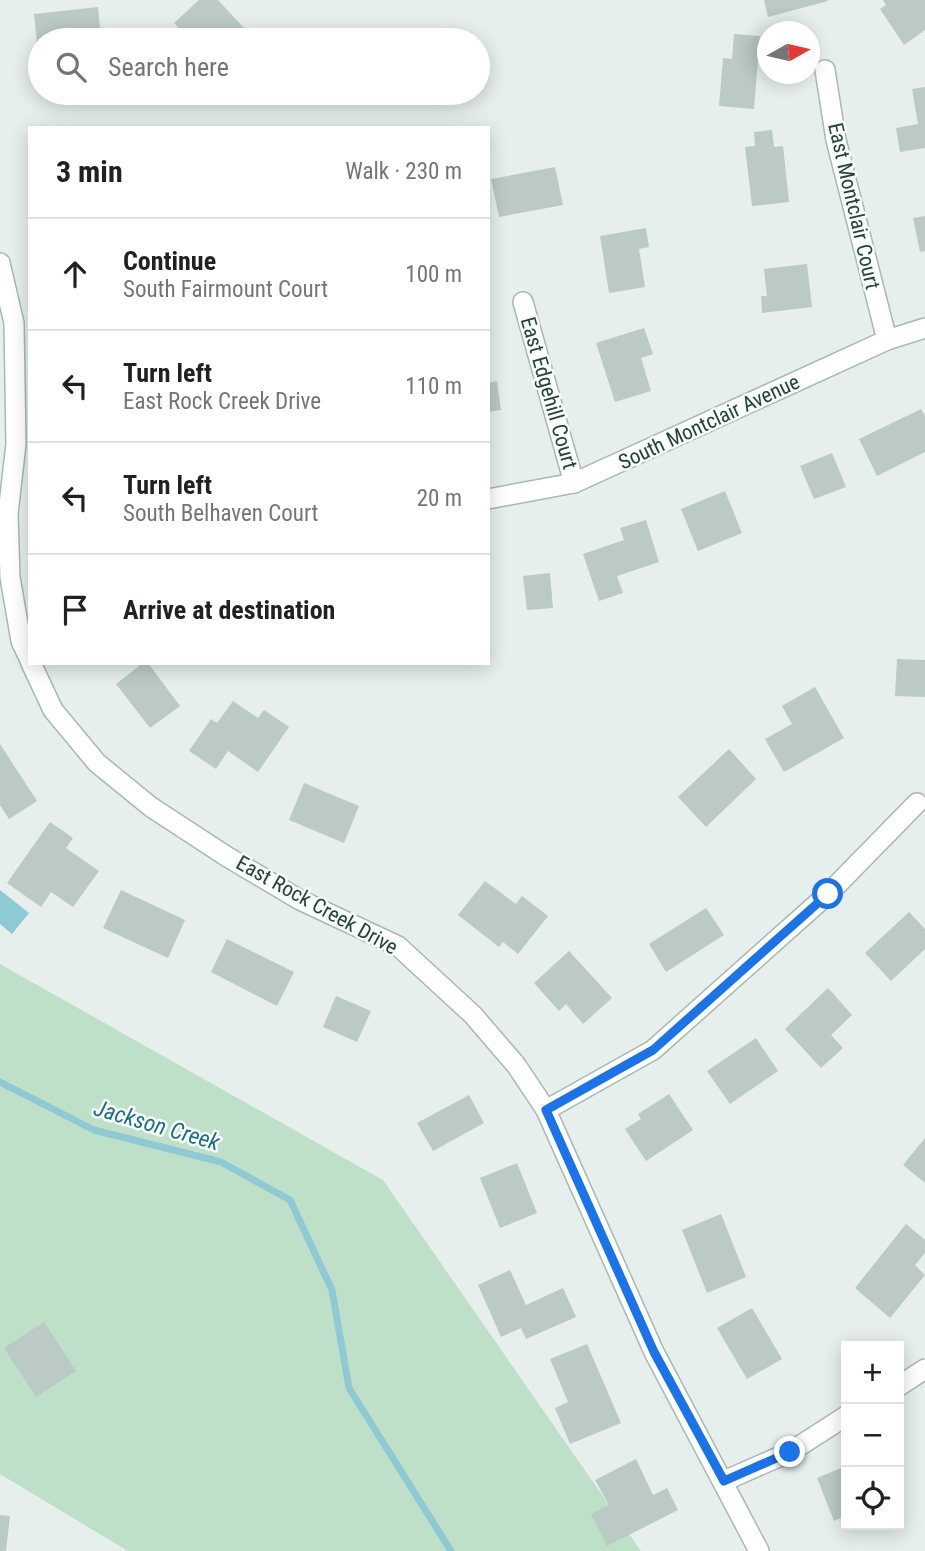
<!DOCTYPE html>
<meta charset="utf-8">
<style>
:root{--surface:#fff;--page:#f2f2f2;--text:#202124;--muted:#757577;--line:#e0e0e0}
body{margin:0;font-family:"Roboto Condensed",sans-serif;background:var(--page);color:var(--text)}
.controls{position:absolute;right:21px;bottom:21px;display:grid;overflow:hidden;border-radius:0px;box-shadow:0 4px 18px #0003}
.controls button{width:63px;height:63px;display:grid;place-items:center;padding:0;border:0;border-bottom:2px solid var(--line);background:var(--surface);color:var(--text);font:35px sans-serif}
.compass{position:absolute;left:757px;top:21px;width:63px;height:63px;border-radius:50%;background:var(--surface);box-shadow:0 4px 18px #0003;rotate:82deg}
.stop{position:absolute;width:21px;height:21px;margin:-16px;border:5px solid #1a73e8;border-radius:50%;background:#fff}
.stop.end{background:#1a73e8;border-color:#fff;box-shadow:0 2px 7px #0008}
.list{margin:0;padding:0;list-style:none}
h2{display:flex;justify-content:space-between;align-items:center;height:91px;margin:0;padding:0 28px;font-size:30px}
h2 small{font-size:23px;font-weight:400;color:var(--muted)}
.list li{display:grid;grid-template-columns:46px 1fr auto;gap:21px;align-items:center;box-sizing:border-box;height:112px;padding:0 28px;border-top:2px solid var(--line)}
.list b{display:block;font-size:26px;white-space:nowrap}
.list p{margin:0;font-size:23px;white-space:nowrap;color:var(--muted)}
.list em{font-size:23px;font-style:normal;color:var(--muted)}
.icon{flex:none;width:38px;height:38px;fill:none;stroke:currentColor;stroke-width:2;stroke-linecap:round;stroke-linejoin:round}
.map{position:relative;flex:none;width:925px;height:1551px;overflow:hidden}
.search{position:absolute;background:var(--surface);box-shadow:0 4px 18px #0003;left:28px;top:28px;width:462px;height:77px;display:flex;align-items:center;gap:18px;box-sizing:border-box;padding:0 24px;border-radius:38px;color:var(--muted);font-size:26px}
.panel{position:absolute;background:var(--surface);box-shadow:0 4px 18px #0003;left:28px;top:126px;width:462px;height:539px;border-radius:0px}
.map>svg:first-child{display:block}
.green{fill:#bfe0c8}
.water{fill:#8ec9d4}
.lines{fill:none;stroke-linecap:round;stroke-linejoin:round}
.stream{stroke:#8ec9d4;stroke-width:7}
.building{fill:#bbcac4}
.minor-casing{stroke:#a8b8b2;stroke-width:22}
.minor{stroke:#fff;stroke-width:19}
.route{stroke:#1a73e8;stroke-width:9}
.labels{text-anchor:middle;stroke-width:5;stroke-linejoin:round;paint-order:stroke}
.street-label{font-size:21px;fill:#24423a;stroke:#f7fbf9}
.water-label{font-size:23px;font-style:italic;fill:#1c6f80;stroke:#f7fbf9}
</style>
<div class="map">
<svg width="925" height="1551" viewBox="0 0 925 1551">
<rect width="100%" height="100%" fill="#e6efeb"/>
<polygon class="green" points="0,964 383,1180 641,1551 128,1551 0,1474"/>
<polygon class="water" points="0,890 29,913 12,934 0,924"/>
<g class="lines">
<polyline class="stream" points="0,1082 94,1130 221,1162 290,1200 332,1290 349,1388 451,1551"/>
</g>
<g class="building">
<polygon points="199,0 218,0 255,40 190,40 174,23"/>
<polygon points="764,0 828,0 828,1 768,17"/>
<polygon points="883,0 925,0 925,30 904,45 880,9 886,5"/>
<polygon points="98,7 101,40 40,40 38,55 34,14"/>
<polygon points="734,34 760,36 754,109 719,106 723,58 732,59"/>
<polygon points="925,87 925,148 900,152 896,128 918,124 912,89"/>
<polygon points="772,130 774,147 783,146 789,202 752,206 745,147 755,146 754,132"/>
<polygon points="555,167 563,205 499,217 491,179"/>
<polygon points="925,216 925,251 920,252 913,218"/>
<polygon points="646,228 649,247 639,249 645,287 609,293 600,236"/>
<polygon points="807,264 812,307 762,313 761,296 767,296 764,269"/>
<polygon points="644,328 653,354 641,358 651,391 615,402 596,343"/>
<polygon points="497,381 501,410 488,412 488,383"/>
<polygon points="921,409 925,416 925,452 877,476 859,439"/>
<polygon points="832,453 846,487 814,499 800,466"/>
<polygon points="725,491 742,533 698,551 681,509"/>
<polygon points="646,520 659,562 617,576 623,593 599,601 583,554 624,540 620,528"/>
<polygon points="550,573 553,608 527,610 523,576"/>
<polygon points="897,659 925,660 925,697 895,696"/>
<polygon points="143,663 148,663 180,706 150,728 116,684"/>
<polygon points="815,687 844,738 784,772 765,739 792,724 782,706"/>
<polygon points="233,701 258,718 264,710 289,727 258,772 228,751 216,769 189,751 211,719 217,723"/>
<polygon points="0,744 37,801 9,819 0,805"/>
<polygon points="729,749 756,779 706,827 678,797"/>
<polygon points="304,783 359,806 344,843 289,820"/>
<polygon points="50,822 73,838 66,848 99,871 73,907 51,892 41,907 7,883"/>
<polygon points="485,881 516,904 522,896 548,916 518,954 503,942 499,947 458,915"/>
<polygon points="121,890 185,920 168,958 103,928"/>
<polygon points="706,908 724,935 666,972 649,944"/>
<polygon points="909,912 925,929 925,949 891,981 865,953"/>
<polygon points="227,939 294,972 277,1006 211,972"/>
<polygon points="569,951 612,998 583,1024 566,1004 559,1011 534,983"/>
<polygon points="828,988 852,1015 831,1035 843,1048 821,1068 785,1029"/>
<polygon points="336,996 371,1011 357,1042 323,1027"/>
<polygon points="756,1038 778,1071 730,1104 707,1071"/>
<polygon points="669,1094 693,1130 646,1161 625,1129 641,1119 638,1114"/>
<polygon points="469,1095 484,1123 433,1151 417,1123"/>
<polygon points="925,1138 925,1183 903,1165"/>
<polygon points="517,1163 537,1213 500,1228 480,1178"/>
<polygon points="721,1214 746,1277 707,1293 682,1230"/>
<polygon points="906,1224 925,1240 925,1253 915,1265 925,1275 890,1318 855,1288"/>
<polygon points="510,1270 526,1305 563,1288 576,1317 526,1339 521,1328 501,1337 478,1285"/>
<polygon points="752,1308 782,1359 747,1379 717,1328"/>
<polygon points="44,1322 76,1371 36,1397 4,1348"/>
<polygon points="587,1344 621,1423 570,1444 555,1408 568,1402 550,1359"/>
<polygon points="636,1459 653,1495 667,1488 678,1510 607,1546 591,1514 609,1505 595,1480"/>
<polygon points="846,1466 846,1516 834,1521 817,1478"/>
<polygon points="0,1515 10,1516 6,1551 0,1551"/>
</g>
<g class="lines">
<defs>
<g id="minor">
<polyline points="825,70 836,140 887,340"/>
<polyline points="0,263 14,323 16,444 8,514 10,577 21,641 30,660"/>
<polyline points="523,302 574,483"/>
<polyline points="488,499 574,483 887,340 925,328"/>
<polyline points="31,663 53,710 97,763 151,807 226,856 300,900 398,946 473,1015 516,1065 546,1110 654,1352 759,1551"/>
<polyline points="546,1110 653,1050 828,894 917,803"/>
<polyline points="899,1386 925,1369"/>
<polyline points="724,1481 790,1452 846,1416"/>
</g>
</defs>
<use href="#minor" class="minor-casing"/>
<use href="#minor" class="minor"/>
</g>
<g class="lines">
<polyline class="route" points="790,1452 724,1481 654,1352 546,1110 653,1050 828,894"/>
</g>
<g class="labels">
<g class="street-label">
<text transform="translate(854 206) rotate(77)" y="7">East Montclair Court</text>
<text transform="translate(549 393) rotate(74)" y="7">East Edgehill Court</text>
<text transform="translate(709 422) rotate(-25)" y="7">South Montclair Avenue</text>
<text transform="translate(317 905) rotate(29)" y="7">East Rock Creek Drive</text>
</g>
<g class="water-label">
<text transform="translate(157 1125) rotate(16)" y="8">Jackson Creek</text>
</g>
</g>
</svg>
<div class="controls">
<button>+</button>
<button>−</button>
<button><svg class="icon" aria-label="locate" viewBox="0 0 24 24"><circle cx="12" cy="12" r="6"/><path d="M12 2v4M12 18v4M2 12h4M18 12h4"/></svg></button>
</div>
<svg class="compass" viewBox="-18 -18 36 36"><path d="M0-13l5 13h-10z" fill="#e53935"/><path d="M0 13l5-13h-10z" fill="#757577"/></svg>
<div class="stop" style="left:828px;top:894px"></div>
<div class="stop end" style="left:790px;top:1452px"></div>
<div class="search"><svg class="icon" aria-label="search" viewBox="0 0 24 24"><circle cx="10" cy="10" r="6"/><path d="M15 15l6 6"/></svg>Search here</div>
<section class="panel">
<h2>3 min<small>Walk · 230 m</small></h2>
<ul class="list">
<li><svg class="icon" aria-label="ahead" viewBox="0 0 24 24"><path d="M12 20V5M6 11l6-6 6 6"/></svg><div><b>Continue</b><p>South Fairmount Court</p></div><em>100 m</em></li>
<li><svg class="icon" aria-label="left" viewBox="0 0 24 24"><path d="M17 20v-9H6M10 6l-5 5 5 5"/></svg><div><b>Turn left</b><p>East Rock Creek Drive</p></div><em>110 m</em></li>
<li><svg class="icon" aria-label="left" viewBox="0 0 24 24"><path d="M17 20v-9H6M10 6l-5 5 5 5"/></svg><div><b>Turn left</b><p>South Belhaven Court</p></div><em>20 m</em></li>
<li><svg class="icon" aria-label="arrive" viewBox="0 0 24 24"><path d="M6 21V4h12l-3 4 3 4H6"/></svg><div><b>Arrive at destination</b></div></li>
</ul>
</section>
</div>
